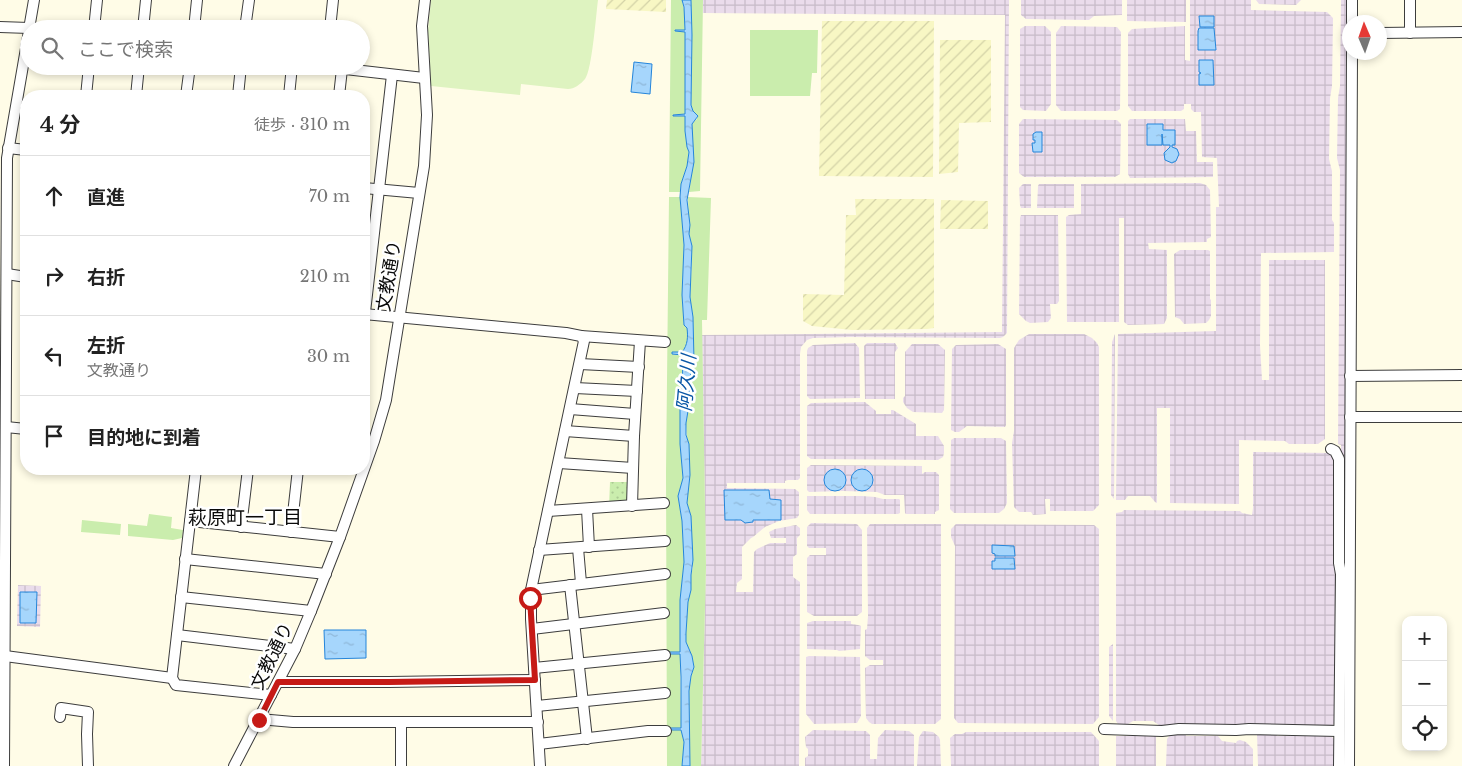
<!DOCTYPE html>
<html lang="ja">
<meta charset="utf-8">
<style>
:root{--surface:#fff;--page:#f6f6f6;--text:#222;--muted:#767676;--line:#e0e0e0}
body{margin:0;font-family:"Libre Baskerville","Noto Sans JP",serif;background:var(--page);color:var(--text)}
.controls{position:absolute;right:15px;bottom:15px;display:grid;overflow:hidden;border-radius:10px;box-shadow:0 2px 8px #0003}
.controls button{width:45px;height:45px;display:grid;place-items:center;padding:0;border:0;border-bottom:1px solid var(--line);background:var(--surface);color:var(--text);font:25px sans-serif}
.compass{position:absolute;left:1342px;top:15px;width:45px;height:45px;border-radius:50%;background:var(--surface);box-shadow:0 2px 8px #0003;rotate:358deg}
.stop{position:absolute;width:15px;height:15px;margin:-11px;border:4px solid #c61a16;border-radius:50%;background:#fff}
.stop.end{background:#c61a16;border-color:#fff;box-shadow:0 1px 5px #0008}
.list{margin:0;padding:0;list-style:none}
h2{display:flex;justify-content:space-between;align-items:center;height:65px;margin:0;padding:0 20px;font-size:21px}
h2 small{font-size:16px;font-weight:400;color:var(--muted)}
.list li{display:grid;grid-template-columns:32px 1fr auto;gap:15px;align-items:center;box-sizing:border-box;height:80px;padding:0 20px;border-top:1px solid var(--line)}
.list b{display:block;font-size:19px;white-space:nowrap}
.list p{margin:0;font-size:16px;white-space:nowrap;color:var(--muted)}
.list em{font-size:16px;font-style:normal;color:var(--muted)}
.icon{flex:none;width:28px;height:28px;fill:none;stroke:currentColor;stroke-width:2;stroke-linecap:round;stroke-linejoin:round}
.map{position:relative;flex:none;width:1462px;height:766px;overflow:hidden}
.search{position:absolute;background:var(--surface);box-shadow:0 2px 8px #0003;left:20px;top:20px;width:350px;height:55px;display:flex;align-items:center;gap:12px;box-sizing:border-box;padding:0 18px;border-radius:28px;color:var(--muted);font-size:19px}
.panel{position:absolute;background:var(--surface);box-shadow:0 2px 8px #0003;left:20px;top:90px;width:350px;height:385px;border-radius:20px}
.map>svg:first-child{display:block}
.industrial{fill:url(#industrial-grid)}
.farmland{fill:url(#farmland-furrows)}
.grass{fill:#caedad}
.park{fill:url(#park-dots)}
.pitch{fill:#def3c0}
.water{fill:url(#water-ripples);stroke:#2585da}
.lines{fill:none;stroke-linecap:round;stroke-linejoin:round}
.minor-casing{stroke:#3d3d3d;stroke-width:12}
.minor{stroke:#fff;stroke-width:10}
.route{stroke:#c61a16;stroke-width:6}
.labels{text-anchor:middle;stroke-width:5;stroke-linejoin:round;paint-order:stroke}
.street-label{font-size:18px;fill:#0a0a0a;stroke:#fff}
.water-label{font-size:19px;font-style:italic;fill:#0956a6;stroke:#fff}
.neighbourhood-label{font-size:19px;fill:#0a0a0a;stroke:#fff}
</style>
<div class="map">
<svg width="1462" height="766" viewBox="0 0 1462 766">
<defs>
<pattern id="industrial-grid" width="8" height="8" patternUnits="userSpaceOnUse" patternTransform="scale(1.25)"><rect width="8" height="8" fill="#eadceb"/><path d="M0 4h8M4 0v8" fill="none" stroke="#c7bbc8"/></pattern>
<pattern id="farmland-furrows" width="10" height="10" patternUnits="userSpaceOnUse" patternTransform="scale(1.25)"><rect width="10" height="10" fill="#f8f7c4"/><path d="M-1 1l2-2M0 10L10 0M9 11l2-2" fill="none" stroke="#d3d2a7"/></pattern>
<pattern id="park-dots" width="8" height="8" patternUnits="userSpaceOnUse" patternTransform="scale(1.25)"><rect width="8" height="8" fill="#caedad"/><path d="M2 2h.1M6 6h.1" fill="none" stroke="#acca94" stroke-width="1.8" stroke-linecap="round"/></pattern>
<pattern id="water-ripples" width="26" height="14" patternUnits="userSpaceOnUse" patternTransform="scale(1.25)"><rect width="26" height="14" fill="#a6d6fc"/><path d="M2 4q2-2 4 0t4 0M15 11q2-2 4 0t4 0" fill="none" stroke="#8eb6d7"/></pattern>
</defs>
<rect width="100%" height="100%" fill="#fffce7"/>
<g class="industrial">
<polygon points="703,0 1009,0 1007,333 1003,337 1000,338 850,337 813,338 807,340 801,347 800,354 800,478 798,480 788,480 785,481 785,483 727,483 727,488 795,489 799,492 799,515 797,518 779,521 765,527 753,537 751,538 742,547 742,579 737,583 736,592 753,592 754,552 757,549 770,543 786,543 786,538 771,538 769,532 775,529 796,525 800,528 800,535 797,538 797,554 793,557 793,577 800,582 799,766 701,766 706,567 702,335 1002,332 1005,15 703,13"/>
<polygon points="1021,0 1122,0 1122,15 1094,16 1089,20 1026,19 1021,15"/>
<polygon points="1127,0 1186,0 1186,22 1127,21"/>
<polygon points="1190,0 1251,0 1251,10 1327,12 1333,18 1332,86 1330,98 1329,159 1332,171 1332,220 1334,223 1334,252 1261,253 1260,345 1262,380 1269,380 1269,260 1325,260 1325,439 1318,444 1289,444 1285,441 1239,440 1239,504 1170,503 1170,408 1157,408 1157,503 1155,502 1150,496 1128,496 1125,500 1116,500 1118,334 1216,331 1216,207 1219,207 1217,158 1202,157 1201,112 1194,112 1191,109 1191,104 1184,104 1184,109 1181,111 1132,111 1128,106 1128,33 1132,29 1185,26 1185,60 1190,61"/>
<polygon points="1256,0 1301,0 1296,5 1259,4"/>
<polygon points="1341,0 1348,0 1345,766 1342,766 1341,460 1341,445 1338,444 1340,170 1337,158 1338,98 1340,86"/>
<polygon points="1025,26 1045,26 1051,32 1051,104 1046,111 1023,110 1020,107 1020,29"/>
<polygon points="1061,26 1117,27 1121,32 1120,109 1117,111 1061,111 1056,105 1056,33"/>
<polygon points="1023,119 1117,120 1121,124 1120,174 1115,177 1024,177 1019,173 1019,124"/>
<polygon points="1130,119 1185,119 1186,131 1196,131 1197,162 1213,162 1213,177 1130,178 1128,174 1128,121"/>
<polygon points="1200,183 1206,185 1210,190 1211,237 1207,239 1207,242 1148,243 1149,249 1167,250 1167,318 1164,324 1128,325 1124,322 1124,218 1119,218 1119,322 1067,322 1066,217 1069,215 1081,214 1081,184"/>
<polygon points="1023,184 1031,184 1031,208 1021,208 1020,205 1019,188"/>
<polygon points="1039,184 1074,184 1074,208 1037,208 1038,186"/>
<polygon points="1021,215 1058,215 1059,301 1057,304 1050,304 1051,318 1048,322 1030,323 1026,321 1019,314 1020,218"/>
<polygon points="1180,250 1208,250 1210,251 1210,299 1211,300 1211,316 1209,320 1206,323 1184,324 1180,319 1175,317 1174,254"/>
<polygon points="1029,334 1084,334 1092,338 1097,343 1099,347 1099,505 1093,511 1050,511 1050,499 1045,499 1046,514 1033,515 1031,512 1019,512 1014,507 1012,443 1014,431 1014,348 1019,340"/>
<polygon points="1115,334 1114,499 1111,495 1112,342"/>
<polygon points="855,343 859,348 860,398 810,399 807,396 807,351 808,348 813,345"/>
<polygon points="867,343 895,343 898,348 895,352 895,399 865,399 864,346"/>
<polygon points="912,344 938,344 945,350 944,410 942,413 913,412 907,408 903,402 903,398 905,396 905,352"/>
<polygon points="998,344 1006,349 1006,425 1005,427 967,426 959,432 955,432 951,430 952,349 956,345"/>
<polygon points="865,402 876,411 876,414 891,414 891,410 893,410 916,424 916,436 938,436 944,446 944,453 943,457 938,460 811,459 807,456 807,406 811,403"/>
<polygon points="954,438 1001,438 1006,441 1007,503 1004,509 999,513 954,513 950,509 951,440"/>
<polygon points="1253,452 1331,453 1337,460 1336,721 1331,727 1159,725 1153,721 1133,721 1128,724 1118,724 1116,721 1116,513 1122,512 1124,510 1240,511 1242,513 1252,515 1253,508"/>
<polygon points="811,465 922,466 922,474 925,472 936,472 939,475 939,510 935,512 935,514 906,514 905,513 904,495 885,495 877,492 843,491 809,492 807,490 807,468"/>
<polygon points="807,496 862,496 875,497 883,499 899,499 900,500 900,513 898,514 810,514 807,510"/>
<polygon points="811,523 857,524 862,530 862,612 857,616 814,616 807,612 807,558 810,555 826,555 826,548 809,548 807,546 807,527"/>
<polygon points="870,524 941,524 941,719 935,724 872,724 869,722 866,718 865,668 870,665 883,665 883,660 870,660 865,656 865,630 867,629 868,616 867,528"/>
<polygon points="956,524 1094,525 1099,529 1099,717 1093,724 958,723 954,718 955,546 951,537 951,529"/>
<polygon points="18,585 41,586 40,627 17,626"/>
<polygon points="813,621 851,621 851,624 858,625 861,626 860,649 839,651 837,650 807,649 807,623"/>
<polygon points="1113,644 1113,721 1109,716 1109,647"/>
<polygon points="809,656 860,657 861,716 857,723 814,724 806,714 806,657"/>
<polygon points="813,730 866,731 870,735 870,759 877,759 878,738 885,730 909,731 914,735 914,766 805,766 805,758 808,756 808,749 806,747 805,737"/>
<polygon points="923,731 933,732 939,737 940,740 941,766 917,766 919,737"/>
<polygon points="966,732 1091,732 1099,741 1099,766 951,766 950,738 955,734 962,734"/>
<polygon points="1185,733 1186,736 1218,736 1222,741 1236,743 1237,741 1240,740 1246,742 1253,749 1253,766 1166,766 1167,739 1171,734"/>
<polygon points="1257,733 1276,733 1277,736 1330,735 1336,741 1335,766 1258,766"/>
<rect x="1116" y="736" width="40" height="30"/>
</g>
<g class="farmland">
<polygon points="607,0 666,0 666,12 606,9"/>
<polygon points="822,21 934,21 933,177 819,176"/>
<polygon points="940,40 991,40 991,122 959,123 958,172 939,174"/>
<polygon points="855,199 934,199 934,328 927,329 852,330 812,326 803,321 803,294 844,295 846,215 856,215"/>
<polygon points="941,200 988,201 988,229 940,229"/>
</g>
<g class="grass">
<path d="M 671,0 L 682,0 C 685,10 685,20 685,30 L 675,30 L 685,31 L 685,115 L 673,115 L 673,116 L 685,116 L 685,131 L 687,147 L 689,152 L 687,166 L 681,184 L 680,192 L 669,192 Z"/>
<polygon points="691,0 703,0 700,191 689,192 694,156 692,139 692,123 697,119 697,115 693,111 691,105 692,35"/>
<polygon points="750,30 818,30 817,73 812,73 810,96 750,96"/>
<path d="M 669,197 L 680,197 L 684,245 L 682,295 L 684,325 L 688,328 C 688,336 688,345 682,352 L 673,352 L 673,354 L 683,355 L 682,395 L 680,405 L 680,444 L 683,479 L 678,496 L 682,521 L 684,562 L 680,600 L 680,652 L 668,652 L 668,654 L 680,654 L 681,729 L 669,728 L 669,730 L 681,730 L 684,742 L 682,766 L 667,766 L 666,472 Z"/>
<polygon points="688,197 711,198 707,320 702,320 706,567 701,766 690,766 689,691 691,676 694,667 692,656 686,642 686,633 688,602 691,590 691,575 693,567 691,516 687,503 690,475 686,423 689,405 690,377 694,361 693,317 690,297 692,260 692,246 689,234"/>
<polygon points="149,514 172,517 171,528 183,530 182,538 173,540 128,536 128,524 147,526"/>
<polygon points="82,520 121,524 120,535 81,532"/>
</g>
<polygon class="park" points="610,482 632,482 630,507 609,508"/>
<path class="pitch" d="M 431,0 L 598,0 C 596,15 592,70 585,79 C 581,84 574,89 568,89 L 521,84 L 520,95 L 431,86 L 428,31 Z"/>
<g class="water">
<path d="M 682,0 L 691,0 L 692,35 L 691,105 L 693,111 L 698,116 L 692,124 L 694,162 L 687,200 L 690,225 L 689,234 L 692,246 L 690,297 L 693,317 L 694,361 L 690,377 L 689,405 L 686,423 L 686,435 L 689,444 L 690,475 L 687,503 L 691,516 L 693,560 L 691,575 L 691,590 L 688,602 L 686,633 L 686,642 L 692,656 L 694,667 L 691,676 L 689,691 L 690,766 L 682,766 L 684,742 L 681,730 L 669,730 L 669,728 L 681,728 L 681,677 L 680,654 L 668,654 L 668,652 L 680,652 L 680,600 L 684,562 L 682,521 L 678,496 L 683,478 L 680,444 L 680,405 L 682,395 L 683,355 L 672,354 L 672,352 L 682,352 C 688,345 688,336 687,328 L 684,325 L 682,295 L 684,245 L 680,197 L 681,184 L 687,166 L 689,152 L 687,147 L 685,131 L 685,116 L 673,116 L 673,115 L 685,114 L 685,32 L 675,31 L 675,30 L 685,30 L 684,7 Z"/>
<polygon points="1199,16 1214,16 1214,27 1200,27"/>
<polygon points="1199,28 1214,28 1216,50 1198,50 1198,31"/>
<polygon points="1199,60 1213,60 1214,85 1199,85 1199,74 1201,73 1199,72"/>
<polygon points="634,62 652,64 650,94 631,92"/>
<polygon points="1147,124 1163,124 1163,130 1175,130 1175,145 1172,145 1172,147 1177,149 1179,154 1176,161 1172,163 1165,160 1164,153 1170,147 1170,145 1163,145 1162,134 1162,145 1147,145"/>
<polygon points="1036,132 1042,132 1042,152 1033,152 1032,143 1035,143 1035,140 1033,140 1033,134"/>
<circle cx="835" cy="480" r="11"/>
<circle cx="862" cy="480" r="11"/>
<polygon points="724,490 769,490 770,499 781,500 781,520 753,520 753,522 745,523 741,520 725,520"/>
<polygon points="992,545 1014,546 1015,556 995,556 995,554 992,553"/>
<polygon points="995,558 1014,558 1015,569 992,569 992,561 995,561"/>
<polygon points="20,592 37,592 36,623 20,623"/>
<polygon points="324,630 366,630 366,658 325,659"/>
</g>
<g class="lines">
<defs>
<g id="minor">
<polyline points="1352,22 1352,0"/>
<polyline points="0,27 29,28"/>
<polyline points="29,29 34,0"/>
<polyline points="94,29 97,0"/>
<polyline points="143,29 146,0"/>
<polyline points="194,29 197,0"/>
<polyline points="245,29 249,0"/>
<polyline points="330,29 333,0"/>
<polyline points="1380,33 1462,32"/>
<polyline points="1410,33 1410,0"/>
<polyline points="319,66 424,78"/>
<polyline points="86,96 89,66"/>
<polyline points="136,96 139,66"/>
<polyline points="186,96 190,66"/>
<polyline points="238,96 241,66"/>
<polyline points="289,96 292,66"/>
<polyline points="339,96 342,69"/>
<polyline points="8,148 26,150"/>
<polyline points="364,188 419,193"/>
<polyline points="7,274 26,277"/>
<polyline points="364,314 566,333 581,336 584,341 531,590 531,619 540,766"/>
<polyline points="364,321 392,75"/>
<polyline points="581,336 665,342"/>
<polyline points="580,364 639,367"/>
<polyline points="1350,376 1462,375"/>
<polyline points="575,388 637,391"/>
<polyline points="570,409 635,414"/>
<polyline points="1350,417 1462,417"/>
<polyline points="6,427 26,429"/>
<polyline points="565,431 634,436"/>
<polyline points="1331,449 1335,451 1339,459 1339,563 1341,574 1339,766"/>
<polyline points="559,463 633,468"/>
<polyline points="196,469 172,678 176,685 271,695"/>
<polyline points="632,506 634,436 640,341"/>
<polyline points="587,509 589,547"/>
<polyline points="548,511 664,503"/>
<polyline points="190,521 340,537"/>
<polyline points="241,527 248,469"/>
<polyline points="291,532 298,469"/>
<polyline points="578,548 581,583"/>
<polyline points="539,550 665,541"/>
<polyline points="185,559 326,574"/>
<polyline points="570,585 587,739"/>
<polyline points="531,590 665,574"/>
<polyline points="181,597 311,611"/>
<polyline points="532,629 664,613"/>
<polyline points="177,635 295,649"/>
<polyline points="5,656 172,678"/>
<polyline points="534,668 665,655"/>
<polyline points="278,682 389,682 535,680"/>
<polyline points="537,706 665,693"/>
<polyline points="60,717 61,708 88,712 87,734 88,766"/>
<polyline points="259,719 293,722 538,722"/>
<polyline points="401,722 401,766"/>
<polyline points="1104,729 1162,731 1179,729 1236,730 1249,729 1339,731"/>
<polyline points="539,744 648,731 666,731"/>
<polyline points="4,766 7,158 29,31"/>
<polyline points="234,766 295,649 311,611 340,537 374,441 386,400 424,166 427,115 422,26 425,0"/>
<polyline points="1349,766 1352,52"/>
</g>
</defs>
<use href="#minor" class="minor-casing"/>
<use href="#minor" class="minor"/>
</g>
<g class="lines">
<polyline class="route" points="259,720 278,682 389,682 535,680 530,598"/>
</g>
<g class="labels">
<g class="street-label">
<text transform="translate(389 276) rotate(-81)" y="6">文教通り</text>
<text transform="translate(272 656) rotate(-64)" y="6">文教通り</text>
</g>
<g class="water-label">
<text transform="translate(686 383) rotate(-85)" y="7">阿久川</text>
</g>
<g class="neighbourhood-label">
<text x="245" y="524">萩原町一丁目</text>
</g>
</g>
</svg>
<div class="controls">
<button>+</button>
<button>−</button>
<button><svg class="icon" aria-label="locate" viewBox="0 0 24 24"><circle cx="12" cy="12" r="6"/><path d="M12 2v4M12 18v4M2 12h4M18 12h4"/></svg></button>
</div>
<svg class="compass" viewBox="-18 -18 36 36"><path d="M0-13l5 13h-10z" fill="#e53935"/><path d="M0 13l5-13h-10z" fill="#767676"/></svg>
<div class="stop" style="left:530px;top:598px"></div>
<div class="stop end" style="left:259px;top:720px"></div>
<div class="search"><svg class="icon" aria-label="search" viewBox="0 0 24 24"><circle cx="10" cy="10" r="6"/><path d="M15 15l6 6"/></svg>ここで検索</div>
<section class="panel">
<h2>4 分<small>徒歩 · 310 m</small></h2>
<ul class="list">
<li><svg class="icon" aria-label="ahead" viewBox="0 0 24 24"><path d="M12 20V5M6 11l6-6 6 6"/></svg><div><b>直進</b></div><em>70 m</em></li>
<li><svg class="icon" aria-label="right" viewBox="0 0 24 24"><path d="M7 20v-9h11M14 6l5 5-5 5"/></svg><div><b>右折</b></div><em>210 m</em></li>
<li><svg class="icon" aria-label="left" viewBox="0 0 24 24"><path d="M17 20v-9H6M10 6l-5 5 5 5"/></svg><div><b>左折</b><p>文教通り</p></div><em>30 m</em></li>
<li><svg class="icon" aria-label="arrive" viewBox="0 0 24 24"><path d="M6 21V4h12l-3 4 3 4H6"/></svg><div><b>目的地に到着</b></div></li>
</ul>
</section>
</div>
